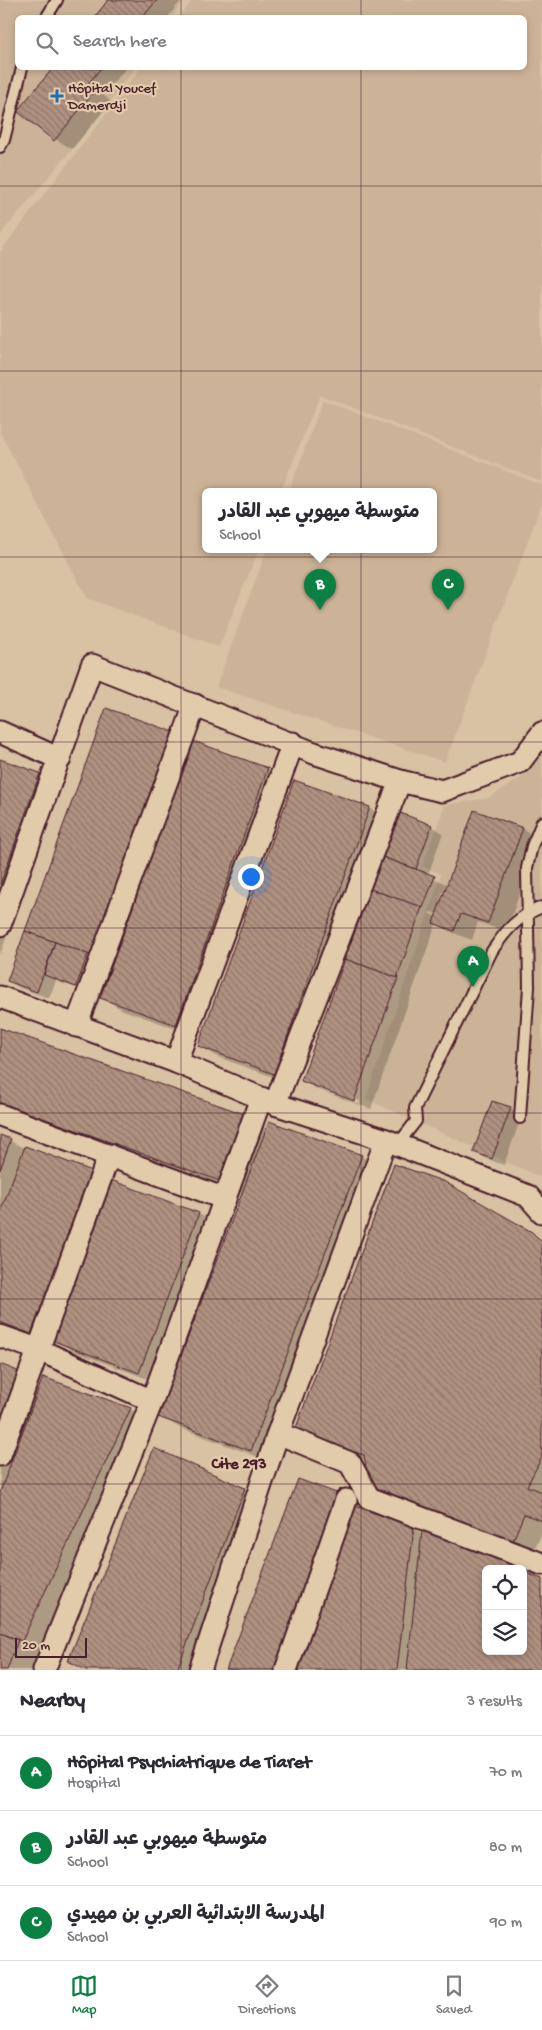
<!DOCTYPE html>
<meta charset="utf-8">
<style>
:root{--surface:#fff;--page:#f2f2f3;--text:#2b2b33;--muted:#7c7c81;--line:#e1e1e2;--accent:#0b8043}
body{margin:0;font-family:"Gochi Hand","Playpen Sans Arabic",sans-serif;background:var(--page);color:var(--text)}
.controls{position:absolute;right:15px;bottom:15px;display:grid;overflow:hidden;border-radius:8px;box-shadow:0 2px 8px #0003}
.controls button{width:45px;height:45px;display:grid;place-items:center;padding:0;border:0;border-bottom:1px solid var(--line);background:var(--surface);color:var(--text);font:25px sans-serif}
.scale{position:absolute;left:15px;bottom:12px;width:72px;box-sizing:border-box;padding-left:5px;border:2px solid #4a1f2b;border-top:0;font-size:14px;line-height:18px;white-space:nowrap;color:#4a1f2b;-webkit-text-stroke:4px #e2cbab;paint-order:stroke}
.you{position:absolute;left:250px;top:876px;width:18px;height:18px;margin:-12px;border:4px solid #fff;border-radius:50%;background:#1a73e8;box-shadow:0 0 0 8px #1a73e833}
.badge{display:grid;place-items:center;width:32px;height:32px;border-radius:50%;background:var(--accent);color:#fff;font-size:16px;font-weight:700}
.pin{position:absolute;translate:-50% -41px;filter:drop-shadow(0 1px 2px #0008)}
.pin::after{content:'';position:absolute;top:26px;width:18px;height:15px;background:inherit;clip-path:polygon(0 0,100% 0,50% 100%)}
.popup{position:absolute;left:202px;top:488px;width:235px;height:65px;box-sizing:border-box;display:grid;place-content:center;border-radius:8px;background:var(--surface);filter:drop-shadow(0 1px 4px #0005);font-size:16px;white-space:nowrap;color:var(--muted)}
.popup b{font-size:19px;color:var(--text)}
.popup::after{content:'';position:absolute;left:50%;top:100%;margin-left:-10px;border:10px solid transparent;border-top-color:var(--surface)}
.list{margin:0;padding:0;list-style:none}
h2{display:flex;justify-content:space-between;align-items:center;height:65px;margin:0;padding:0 20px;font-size:21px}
h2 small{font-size:16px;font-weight:400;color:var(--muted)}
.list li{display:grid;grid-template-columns:32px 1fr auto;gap:15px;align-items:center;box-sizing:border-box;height:75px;padding:0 20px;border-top:1px solid var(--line)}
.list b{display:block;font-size:19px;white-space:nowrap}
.list p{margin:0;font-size:16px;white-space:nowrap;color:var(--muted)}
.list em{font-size:16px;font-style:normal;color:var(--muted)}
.icon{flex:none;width:28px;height:28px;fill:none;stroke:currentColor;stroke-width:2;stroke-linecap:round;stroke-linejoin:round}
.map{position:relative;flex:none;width:542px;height:1670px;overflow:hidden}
.search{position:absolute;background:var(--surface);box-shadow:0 2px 8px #0003;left:15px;right:15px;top:15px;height:55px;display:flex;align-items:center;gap:12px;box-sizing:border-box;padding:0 18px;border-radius:8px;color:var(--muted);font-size:19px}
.sheet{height:290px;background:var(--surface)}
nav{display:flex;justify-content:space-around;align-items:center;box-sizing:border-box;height:70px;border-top:1px solid var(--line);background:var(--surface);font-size:14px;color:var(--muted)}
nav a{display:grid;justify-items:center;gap:2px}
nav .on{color:var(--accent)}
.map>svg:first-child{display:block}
.built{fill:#ccb398}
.shadow{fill:#0003;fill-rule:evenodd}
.building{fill:url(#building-back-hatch);stroke:#4a1f2b}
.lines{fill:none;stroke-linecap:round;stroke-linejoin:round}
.lane-casing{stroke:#4a1f2b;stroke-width:14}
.street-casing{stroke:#4a1f2b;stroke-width:25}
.lane{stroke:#e2cbab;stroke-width:10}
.street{stroke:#e2cbab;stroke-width:21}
.grid{fill:none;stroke:#4a1f2b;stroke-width:1;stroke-opacity:0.55}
.poi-dot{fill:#1f6fb2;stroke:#e2cbab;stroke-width:2}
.labels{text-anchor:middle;stroke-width:4.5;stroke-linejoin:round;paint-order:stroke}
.poi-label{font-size:15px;fill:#4a1f2b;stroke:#e2cbab;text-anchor:start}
.neighbourhood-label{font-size:16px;font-weight:bold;fill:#4a1f2b;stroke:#e2cbab}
</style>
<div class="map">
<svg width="542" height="1670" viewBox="0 0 542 1670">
<defs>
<pattern id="building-back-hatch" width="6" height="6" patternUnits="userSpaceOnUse" patternTransform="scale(1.25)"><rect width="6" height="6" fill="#af9180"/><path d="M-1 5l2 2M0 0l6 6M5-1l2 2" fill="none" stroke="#907669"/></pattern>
</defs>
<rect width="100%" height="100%" fill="#d9c1a3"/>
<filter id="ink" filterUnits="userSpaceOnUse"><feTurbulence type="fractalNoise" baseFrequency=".02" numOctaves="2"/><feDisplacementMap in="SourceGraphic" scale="10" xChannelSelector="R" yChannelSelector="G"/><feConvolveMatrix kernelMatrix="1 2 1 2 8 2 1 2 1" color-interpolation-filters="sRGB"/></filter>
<g filter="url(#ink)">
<g class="built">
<polygon points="0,0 185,0 172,17 18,18 18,68 135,68 93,124 0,235"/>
<polygon points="193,0 542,0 542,482 320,395 281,491 206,491 206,549 259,549 219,647 87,598 0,432 0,252 141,68 524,68 524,18 179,17"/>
<polygon points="323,400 542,485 542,503 445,762 216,687 267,549 434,549 434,491 289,491"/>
<polygon points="542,747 542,1178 366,1099 441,874 422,866 445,805 489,798 523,776"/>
</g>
<g class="shadow">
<polygon points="110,0 182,0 167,18 96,18"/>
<polygon points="54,68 126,68 103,95 111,102 72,149 55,139 19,110"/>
<polygon points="173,733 193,745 194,742 268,769 289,781 197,1036 123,1010 102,998 113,966 99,961 88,992 56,981 49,998 20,988 9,981"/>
<polygon points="0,760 40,774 61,786 0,955"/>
<polygon points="369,808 390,820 295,1085 220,1058 199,1046"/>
<path d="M 475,812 L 523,829 L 539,839 L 506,932 L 478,922 L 472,940 L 451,932 L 436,924 L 371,1109 L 319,1090 L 302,1081 L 399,814 L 431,826 L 443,833 L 428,875 L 446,884 L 440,899 L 443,900 ZM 430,912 L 438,914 L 436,917 L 429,913 ZM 319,1086 L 360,1101 L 360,1104 L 319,1089 Z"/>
<polygon points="0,1029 246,1117 267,1129 361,1156 382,1168 272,1462 180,1428 160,1416 243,1193 0,1107"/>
<polygon points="510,1108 522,1115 504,1165 487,1159 475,1152"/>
<polygon points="0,1136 26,1149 199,1214 220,1226 161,1384 73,1351 54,1340 52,1345 0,1325"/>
<polygon points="444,1183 542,1239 542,1533 531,1558 366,1460 316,1444"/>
<polygon points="0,1366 19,1373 41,1386 130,1409 151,1421 43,1652 39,1651 32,1670 0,1670"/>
<polygon points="155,1450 245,1489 266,1501 203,1670 86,1670 70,1661"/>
<path d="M 342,1497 L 363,1509 L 413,1528 L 423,1534 L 536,1572 L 536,1578 L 542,1580 L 542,1670 L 227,1670 ZM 486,1569 L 523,1569 L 523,1651 L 486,1651 Z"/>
</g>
<g class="building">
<polygon points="108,0 157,0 142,18 94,18"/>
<polygon points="53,68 101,68 87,85 95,91 54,141 17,111"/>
<polygon points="106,708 174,732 93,956 25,931"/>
<polygon points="193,741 268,768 176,1025 100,998"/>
<polygon points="0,759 40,773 0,885"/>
<polygon points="294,780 370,807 274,1074 198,1046"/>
<polygon points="474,810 523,828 488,923 461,914 454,931 433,923"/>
<polygon points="398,812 432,825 416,869 382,857"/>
<polygon points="382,857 435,876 423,908 370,889"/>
<polygon points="370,889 422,907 397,978 345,959"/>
<polygon points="25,931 55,942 37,992 7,981"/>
<polygon points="55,942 88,954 76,987 44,975"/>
<polygon points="345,959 398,978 354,1101 301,1081"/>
<polygon points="0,1028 247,1115 223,1182 0,1103"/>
<polygon points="492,1101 511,1107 492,1159 473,1152"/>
<polygon points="269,1121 362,1155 251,1451 158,1417"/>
<polygon points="0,1135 11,1139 0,1170"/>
<polygon points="25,1146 92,1171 31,1334 0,1322 0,1213"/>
<polygon points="394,1164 445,1182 532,1232 542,1242 542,1457 527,1486 542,1492 542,1521 524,1514 510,1548 369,1486 364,1455 294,1433"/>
<polygon points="111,1180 199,1213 139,1373 51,1340"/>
<polygon points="0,1364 20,1372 0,1424"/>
<polygon points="43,1377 131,1408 22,1641 0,1633 0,1492"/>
<polygon points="154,1448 245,1488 177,1670 86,1670 68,1661"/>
<polygon points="298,1479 342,1495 278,1670 226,1670"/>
<polygon points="350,1504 414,1527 397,1670 290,1670"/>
<polygon points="422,1531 516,1559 515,1569 486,1569 486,1651 523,1651 523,1572 542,1579 542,1670 407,1670"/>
<polygon points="0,1633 18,1640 7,1670 0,1670"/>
</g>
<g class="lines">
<defs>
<g id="lane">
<polyline points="46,18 57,0"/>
<polyline points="0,147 4,140 22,68"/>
<polyline points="520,1118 529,987 527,868 532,846 542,822"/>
<path d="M 398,1144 L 416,1121 L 415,1108 L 492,951 C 507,929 517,917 542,907"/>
</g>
<g id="street">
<polyline points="0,732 60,759"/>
<polyline points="0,925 92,665 314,753 400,781 442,791 520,762 542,733"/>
<polyline points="0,997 176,1062 275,1104 386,1140 528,1196 542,1212"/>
<polyline points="76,1026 195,705"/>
<polyline points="176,1062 293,743"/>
<polyline points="275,1104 400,781"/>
<polyline points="0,1115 225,1199"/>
<polyline points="0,1336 37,1349 152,1401"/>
<polyline points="278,1433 350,1463 369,1498 542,1564"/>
<polyline points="0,1455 109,1155"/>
<polyline points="44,1670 152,1401 261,1098"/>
<polyline points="200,1670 278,1433 386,1140"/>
<polyline points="286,1670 346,1500"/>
</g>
</defs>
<use href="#lane" class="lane-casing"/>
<use href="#street" class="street-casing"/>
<use href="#lane" class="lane"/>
<use href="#street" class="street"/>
</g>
</g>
<path class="grid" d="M 181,0 L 181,18M 361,0 L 361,18M 181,68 L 181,1670M 361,68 L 361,1670M 0,186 L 542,186M 0,371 L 542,371M 0,557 L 542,557M 0,742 L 542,742M 0,928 L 542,928M 0,1113 L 542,1113M 0,1299 L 542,1299M 0,1484 L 542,1484"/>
<path class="poi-dot" d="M54.5 88.5h5v5h5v5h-5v5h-5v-5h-5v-5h5z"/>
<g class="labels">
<g class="poi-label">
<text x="68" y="92">Hôpital Youcef<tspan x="68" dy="17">Damerdji</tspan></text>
</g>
<g class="neighbourhood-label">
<text x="239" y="1468">Cite 293</text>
</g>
</g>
</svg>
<div class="controls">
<button><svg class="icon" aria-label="locate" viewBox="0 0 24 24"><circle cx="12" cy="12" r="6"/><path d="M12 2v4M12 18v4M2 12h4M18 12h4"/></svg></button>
<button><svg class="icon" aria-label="layers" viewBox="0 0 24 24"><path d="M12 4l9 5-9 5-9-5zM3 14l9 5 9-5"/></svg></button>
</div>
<div class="scale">20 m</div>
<div class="you"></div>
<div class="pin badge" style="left:473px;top:987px">A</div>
<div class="pin badge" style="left:320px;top:610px">B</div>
<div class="popup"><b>متوسطة ميهوبي عبد القادر</b>School</div>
<div class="pin badge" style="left:448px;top:610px">C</div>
<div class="search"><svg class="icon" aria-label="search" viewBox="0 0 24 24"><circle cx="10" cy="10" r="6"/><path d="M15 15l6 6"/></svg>Search here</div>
</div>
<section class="sheet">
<h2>Nearby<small>3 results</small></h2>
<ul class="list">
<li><span class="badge">A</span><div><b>Hôpital Psychiatrique de Tiaret</b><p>Hospital</p></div><em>70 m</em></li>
<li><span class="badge">B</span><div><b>متوسطة ميهوبي عبد القادر</b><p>School</p></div><em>80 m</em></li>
<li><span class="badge">C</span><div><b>المدرسة الابتدائية العربي بن مهيدي</b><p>School</p></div><em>90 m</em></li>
</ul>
</section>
<nav>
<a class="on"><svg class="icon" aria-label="map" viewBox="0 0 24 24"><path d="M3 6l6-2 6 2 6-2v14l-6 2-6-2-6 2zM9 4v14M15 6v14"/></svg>Map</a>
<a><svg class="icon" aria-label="directions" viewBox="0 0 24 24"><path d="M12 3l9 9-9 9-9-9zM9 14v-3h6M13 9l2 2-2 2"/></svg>Directions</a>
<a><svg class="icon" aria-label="saved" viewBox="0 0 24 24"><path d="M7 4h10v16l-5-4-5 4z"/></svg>Saved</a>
</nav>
